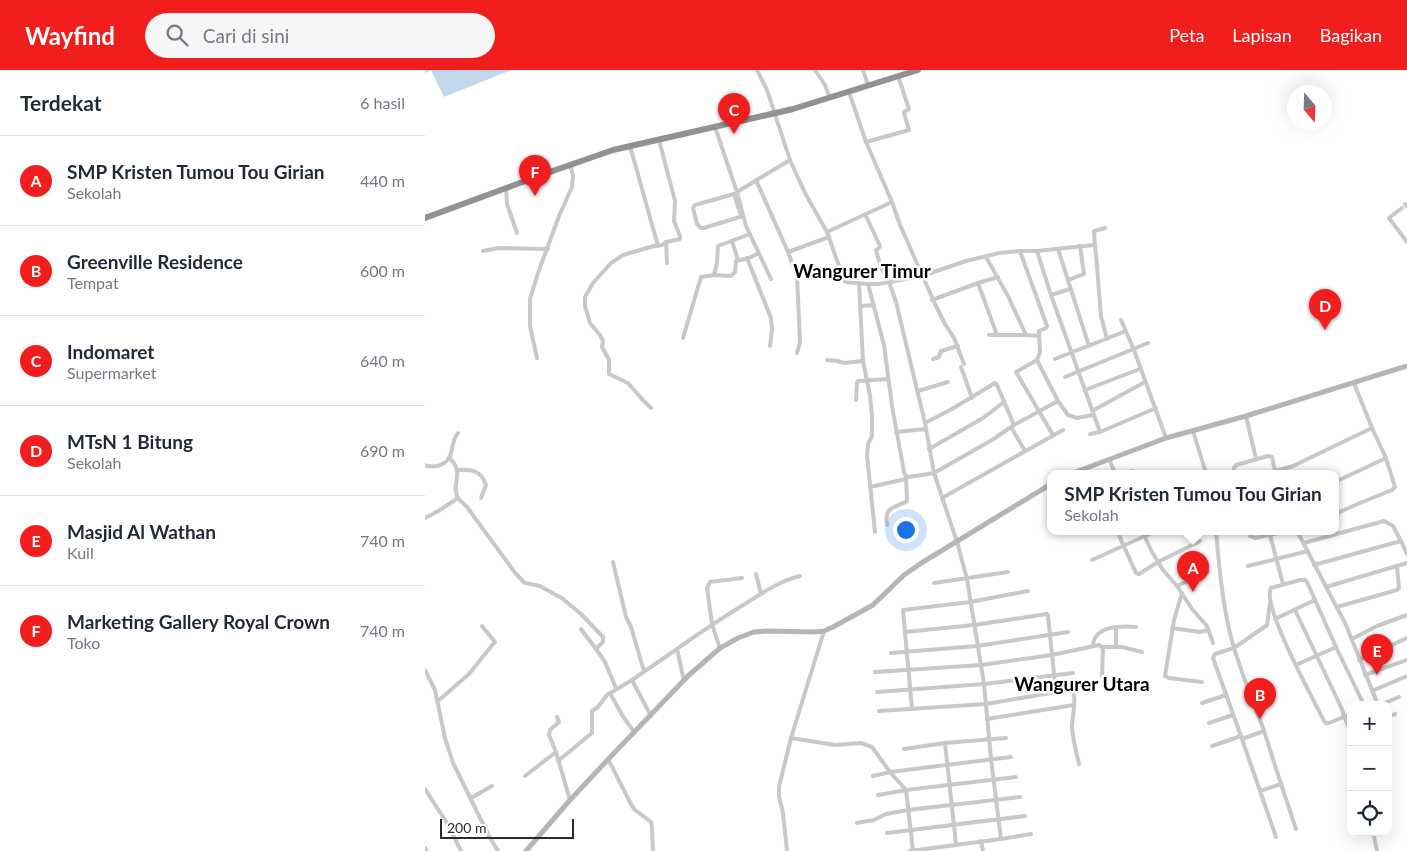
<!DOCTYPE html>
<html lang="id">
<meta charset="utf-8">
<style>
:root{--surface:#fff;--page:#f6f6f7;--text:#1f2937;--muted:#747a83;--line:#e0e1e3;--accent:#f21e1d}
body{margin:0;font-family:Lato,sans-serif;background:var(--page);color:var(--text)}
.controls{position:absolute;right:15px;bottom:15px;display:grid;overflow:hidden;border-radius:10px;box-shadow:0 5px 20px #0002}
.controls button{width:45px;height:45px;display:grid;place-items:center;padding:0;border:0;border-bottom:1px solid var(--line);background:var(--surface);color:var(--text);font:25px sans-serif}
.compass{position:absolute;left:862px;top:15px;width:45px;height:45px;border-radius:50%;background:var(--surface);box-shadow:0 5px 20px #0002;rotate:161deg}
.scale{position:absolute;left:15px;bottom:12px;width:134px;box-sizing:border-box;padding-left:5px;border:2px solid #2b2b2b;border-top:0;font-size:14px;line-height:18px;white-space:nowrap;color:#2b2b2b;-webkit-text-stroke:4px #fff;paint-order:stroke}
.you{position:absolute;left:480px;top:459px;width:18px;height:18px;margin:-12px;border:4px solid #fff;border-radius:50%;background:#1a73e8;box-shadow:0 0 0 8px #1a73e833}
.badge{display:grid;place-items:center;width:32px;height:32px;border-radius:50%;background:var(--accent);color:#fff;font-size:16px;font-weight:700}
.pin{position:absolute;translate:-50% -41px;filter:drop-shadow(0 1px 2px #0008)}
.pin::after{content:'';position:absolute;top:26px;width:18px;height:15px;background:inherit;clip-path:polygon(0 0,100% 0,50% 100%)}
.popup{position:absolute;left:622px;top:400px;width:292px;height:65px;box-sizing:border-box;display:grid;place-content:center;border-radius:10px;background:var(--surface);filter:drop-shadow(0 1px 4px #0005);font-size:16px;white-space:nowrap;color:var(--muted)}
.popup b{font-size:19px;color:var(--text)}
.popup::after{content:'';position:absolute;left:50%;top:100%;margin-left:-10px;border:10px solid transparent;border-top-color:var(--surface)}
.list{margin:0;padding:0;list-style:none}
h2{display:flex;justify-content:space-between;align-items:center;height:65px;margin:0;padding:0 20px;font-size:21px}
h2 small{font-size:16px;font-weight:400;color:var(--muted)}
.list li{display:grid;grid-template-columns:32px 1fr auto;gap:15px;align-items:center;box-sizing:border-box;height:90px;padding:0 20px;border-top:1px solid var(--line)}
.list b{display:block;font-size:19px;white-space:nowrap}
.list p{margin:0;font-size:16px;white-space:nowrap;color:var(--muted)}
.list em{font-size:16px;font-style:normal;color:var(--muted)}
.icon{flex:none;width:28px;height:28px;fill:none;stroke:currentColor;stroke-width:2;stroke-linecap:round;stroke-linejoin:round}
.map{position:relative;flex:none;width:982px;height:781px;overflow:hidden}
header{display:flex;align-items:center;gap:30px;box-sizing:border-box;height:70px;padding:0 25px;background:var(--accent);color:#fff}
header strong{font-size:24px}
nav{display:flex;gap:28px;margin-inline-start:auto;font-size:18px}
.search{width:350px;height:45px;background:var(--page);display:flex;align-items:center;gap:12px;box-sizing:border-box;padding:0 18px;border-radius:28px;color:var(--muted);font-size:19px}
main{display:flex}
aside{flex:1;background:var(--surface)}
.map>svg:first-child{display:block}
.water{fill:#c1d8ed}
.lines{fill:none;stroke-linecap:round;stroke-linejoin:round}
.street{stroke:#c8c8c8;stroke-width:4}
.secondary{stroke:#b5b5b5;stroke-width:5}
.highway{stroke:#929292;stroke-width:6}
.labels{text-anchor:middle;stroke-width:5;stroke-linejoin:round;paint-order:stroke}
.district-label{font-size:19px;font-weight:bold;fill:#000;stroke:#fff}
</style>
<header>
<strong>Wayfind</strong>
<div class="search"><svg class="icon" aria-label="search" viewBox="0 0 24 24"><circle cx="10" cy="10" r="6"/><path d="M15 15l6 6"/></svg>Cari di sini</div>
<nav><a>Peta</a><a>Lapisan</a><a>Bagikan</a></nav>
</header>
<main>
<aside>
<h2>Terdekat<small>6 hasil</small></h2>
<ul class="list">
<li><span class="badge">A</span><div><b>SMP Kristen Tumou Tou Girian</b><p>Sekolah</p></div><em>440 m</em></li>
<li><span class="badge">B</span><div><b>Greenville Residence</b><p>Tempat</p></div><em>600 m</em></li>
<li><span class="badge">C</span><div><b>Indomaret</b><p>Supermarket</p></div><em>640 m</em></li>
<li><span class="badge">D</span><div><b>MTsN 1 Bitung</b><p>Sekolah</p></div><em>690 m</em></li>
<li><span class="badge">E</span><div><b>Masjid Al Wathan</b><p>Kuil</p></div><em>740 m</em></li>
<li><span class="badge">F</span><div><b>Marketing Gallery Royal Crown</b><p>Toko</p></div><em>740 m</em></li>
</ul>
</aside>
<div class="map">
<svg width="982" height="781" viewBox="0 0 982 781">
<rect width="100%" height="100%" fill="#fff"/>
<polygon class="water" points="0,0 86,0 19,27 6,0 0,3"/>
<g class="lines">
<g class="street">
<polyline points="332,0 342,20 365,90 380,123 402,162 419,210 421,212 443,214 459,275 467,336 479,402 481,406 484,407 509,403 532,472 542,509 559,614 566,689 576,769 485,781"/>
<polyline points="390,0 400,15 405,28"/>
<polyline points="438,0 443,15"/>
<polyline points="424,22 441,72 467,132 475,155 510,234 520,254 529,268 539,294"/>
<polyline points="290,57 312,122 321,156 346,209"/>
<polyline points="441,72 484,60 479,43 479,42 484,39 473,6"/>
<polyline points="205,76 233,176"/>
<polyline points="331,110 363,182 404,167"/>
<polyline points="81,118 82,134 92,163"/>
<polyline points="312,122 365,90"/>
<polyline points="980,134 982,137"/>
<polyline points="977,138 964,148 982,172"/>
<polyline points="315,143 309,124 270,135 268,138 272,154 276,158 279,158 318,146"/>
<path d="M 440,144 L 455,176 L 454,178 L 451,180 C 454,191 457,205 466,212 L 465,215 L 471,232 L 500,353 L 509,403 L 567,370 L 589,355 L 633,331 L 612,290"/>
<polyline points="402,162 467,132"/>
<polyline points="307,171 313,190"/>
<polyline points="241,172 242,193"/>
<polyline points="670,176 669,161 680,158"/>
<polyline points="633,179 664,276"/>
<polyline points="58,181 73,178 123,179"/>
<polyline points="595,181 622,256 621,258 614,261 615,282 612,290 591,302 628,365"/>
<polyline points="612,181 626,225 675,362"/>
<polyline points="363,182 372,206 375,272 372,283"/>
<polyline points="561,187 583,226 600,263 601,265 614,266"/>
<polyline points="322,188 346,248 347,259 345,276"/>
<polyline points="289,205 292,193 293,176 325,164"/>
<polyline points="643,210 659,204 655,176"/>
<polyline points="434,213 438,291 445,326 447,345 447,366 443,374 442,385 450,462"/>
<polyline points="443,214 454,214 497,206 541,191 574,183 595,181 612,181 669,175 670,176 671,184 676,246 682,269"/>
<polyline points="626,225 645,219"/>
<polyline points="507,230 553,213"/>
<polyline points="436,236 449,235"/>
<polyline points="696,250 709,280 741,368"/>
<polyline points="564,265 601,265"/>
<polyline points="572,265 553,213 573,207"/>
<polyline points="258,268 276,207 289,205 306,206 310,202 311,191 324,188 334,183"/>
<polyline points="112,288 105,256 105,229 113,203 134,146 147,117 148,106 145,94"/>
<polyline points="508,289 514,287 516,281 533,276"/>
<polyline points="630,289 701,261"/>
<polyline points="402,290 412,291 419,293 438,291"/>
<polyline points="536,297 547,328"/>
<polyline points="640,307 723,273"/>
<polyline points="660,320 715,299"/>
<polyline points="493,321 523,312"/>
<polyline points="431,330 432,313 433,311 463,309"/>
<polyline points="633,331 643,345 652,348 668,345"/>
<polyline points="226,338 217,329 203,313 184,304 184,290 177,277 178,271 175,265 165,253 160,236 160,227 168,213 186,193 198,185 229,176 237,175 241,172 255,169 255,166 249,151 250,131 234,70"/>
<polyline points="667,341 720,312"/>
<polyline points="821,346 831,389"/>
<polyline points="500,353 527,339 570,313 572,315 589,355"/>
<polyline points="586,357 600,381"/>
<polyline points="768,361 781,403"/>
<polyline points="471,362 501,359"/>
<polyline points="665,364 675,362 731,338"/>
<polyline points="504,379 558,348 579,332"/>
<path d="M 24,388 C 41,402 25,415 33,428 C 35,431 39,434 42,437 L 91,504 L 100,513 L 115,516 L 138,529 L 156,544 L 178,567 L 178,572 L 171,579 L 180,592 L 191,618"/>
<polyline points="684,389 690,403"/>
<path d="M 0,395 C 5,397 7,397 12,396 C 32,391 23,375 33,363"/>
<path d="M 32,400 C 46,399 56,400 61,415 L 56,428"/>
<polyline points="850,401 868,396 947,358"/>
<polyline points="701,403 708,401"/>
<polyline points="809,403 809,398 811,395 843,386 847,387 850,401"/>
<polyline points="910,412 961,388"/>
<polyline points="445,417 481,409"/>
<polyline points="517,428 638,360"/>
<polyline points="910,444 935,433 967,420 970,417 961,388 947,358 929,313"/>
<polyline points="0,448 15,440 33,428"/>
<path d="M 462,455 C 459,435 470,439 482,431 L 481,406"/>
<polyline points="654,461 661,461"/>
<polyline points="692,461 711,503 714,504 733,492 775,471"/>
<polyline points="717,461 727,482 738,500 752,516 767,539 782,556 788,573"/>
<path d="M 791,461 C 794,495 797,530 805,563 C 813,597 828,629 839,661 L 817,669 L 788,588 L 790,584 L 809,578 L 842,555 L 845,533"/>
<polyline points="823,461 825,466 830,468 862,461"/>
<polyline points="872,461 921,555 953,635"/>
<polyline points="845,465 858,514"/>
<polyline points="879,473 959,451 968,456 976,471"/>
<polyline points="667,490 731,461"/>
<polyline points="188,492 201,547 206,557 219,601"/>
<polyline points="889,495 976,471 982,484"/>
<polyline points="823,496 883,481"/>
<polyline points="331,504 336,524"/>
<polyline points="509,513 583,502"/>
<polyline points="752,516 783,502"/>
<polyline points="901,517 982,493"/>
<polyline points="757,523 749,550 740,606 744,608 777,612"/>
<polyline points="912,537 972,520 974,518 972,496"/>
<polyline points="870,540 916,637 926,664"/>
<polyline points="850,549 890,530"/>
<polyline points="747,558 775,562 784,560"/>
<polyline points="156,559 171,579"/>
<polyline points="480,562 549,555 622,544 623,546 631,622"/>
<polyline points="927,569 952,556 982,545"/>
<path d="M 667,576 C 668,576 669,569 670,568 C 677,556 698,556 711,557"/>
<polyline points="677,577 697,577 717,582"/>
<polyline points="691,577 691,557"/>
<polyline points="295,579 287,554 282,518 285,512 317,508"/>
<polyline points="466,583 552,576 643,562"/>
<polyline points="934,590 982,568"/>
<polyline points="871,595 911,577"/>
<polyline points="0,600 10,620 20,668 28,693 64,766 73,781"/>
<polyline points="450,602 556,595 627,585 674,575 677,577 678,580 677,606"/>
<polyline points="940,605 982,590"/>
<polyline points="207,610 226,646"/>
<path d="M 259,611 L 252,579 C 275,562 299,547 323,532 C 339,522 357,510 375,506"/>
<polyline points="947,621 982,606"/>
<polyline points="452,622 559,614 648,603"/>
<polyline points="185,623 197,645 209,662"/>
<polyline points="13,631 44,604 68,574 70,572 57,556"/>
<polyline points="777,633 801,625"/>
<polyline points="955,635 974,627"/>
<polyline points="487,639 478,540 545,532 603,521"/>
<path d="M 454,641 L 561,634 L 631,622 L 648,621 C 652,631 647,646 647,657 C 648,670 651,682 654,694"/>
<path d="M 926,644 L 904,653 L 901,653 L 899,651 C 889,630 836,535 846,518 L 875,510 L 880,510 L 882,512 L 911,577 L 939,635"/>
<polyline points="132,647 134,652 125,660 124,665 131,682 145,730"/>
<polyline points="963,647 970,644"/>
<polyline points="562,649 649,635"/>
<polyline points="784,653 808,645"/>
<polyline points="366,668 410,675 436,673 447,677 465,702 481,720 488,781"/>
<polyline points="817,669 851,767"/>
<polyline points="520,673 531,774"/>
<polyline points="787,676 816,666"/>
<polyline points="479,679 520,673 581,668"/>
<polyline points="183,689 207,736 210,740 226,752 227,758 228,781"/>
<polyline points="133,691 167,663 167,641 173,637 182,625 207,610 252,579"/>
<polyline points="100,706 131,682"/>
<polyline points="448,706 465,702 586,687"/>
<polyline points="856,714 871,759"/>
<polyline points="0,719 22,753 36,781"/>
<polyline points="835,721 856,714 839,661"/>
<polyline points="453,725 481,720 591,707"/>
<polyline points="963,727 963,741"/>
<polyline points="46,728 67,716"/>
<polyline points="432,753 449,750 461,744 483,740 595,727"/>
<polyline points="948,762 952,781"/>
<polyline points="462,763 600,746"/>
<polyline points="576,769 606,764"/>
<polyline points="556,771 558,781"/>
<polyline points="0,778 2,781"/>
<polyline points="362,781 358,743 354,726 354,717 366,668 399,561"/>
</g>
<g class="secondary">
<polyline points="648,403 741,368 821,346 982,296"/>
<polyline points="101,781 145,730 191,681 263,606 295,578 313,568 329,562 342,561 390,562 399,561 408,557 448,535 479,505 498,492 626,414"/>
</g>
<polyline class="highway" points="0,148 122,103 188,80 368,39 493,0"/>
</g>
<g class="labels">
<g class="district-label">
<text x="437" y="208">Wangurer Timur</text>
<text x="657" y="621">Wangurer Utara</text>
</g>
</g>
</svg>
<div class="controls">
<button>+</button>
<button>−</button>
<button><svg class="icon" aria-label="locate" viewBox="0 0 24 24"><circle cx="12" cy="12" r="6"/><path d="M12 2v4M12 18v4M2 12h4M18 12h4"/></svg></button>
</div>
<svg class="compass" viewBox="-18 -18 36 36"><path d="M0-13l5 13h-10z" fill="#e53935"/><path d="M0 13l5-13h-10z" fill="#747a83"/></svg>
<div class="scale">200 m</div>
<div class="you"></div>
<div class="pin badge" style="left:768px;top:522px">A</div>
<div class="popup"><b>SMP Kristen Tumou Tou Girian</b>Sekolah</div>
<div class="pin badge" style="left:835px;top:649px">B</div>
<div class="pin badge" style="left:309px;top:64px">C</div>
<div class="pin badge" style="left:900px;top:260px">D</div>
<div class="pin badge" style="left:952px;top:605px">E</div>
<div class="pin badge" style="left:110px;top:126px">F</div>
</div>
</main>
